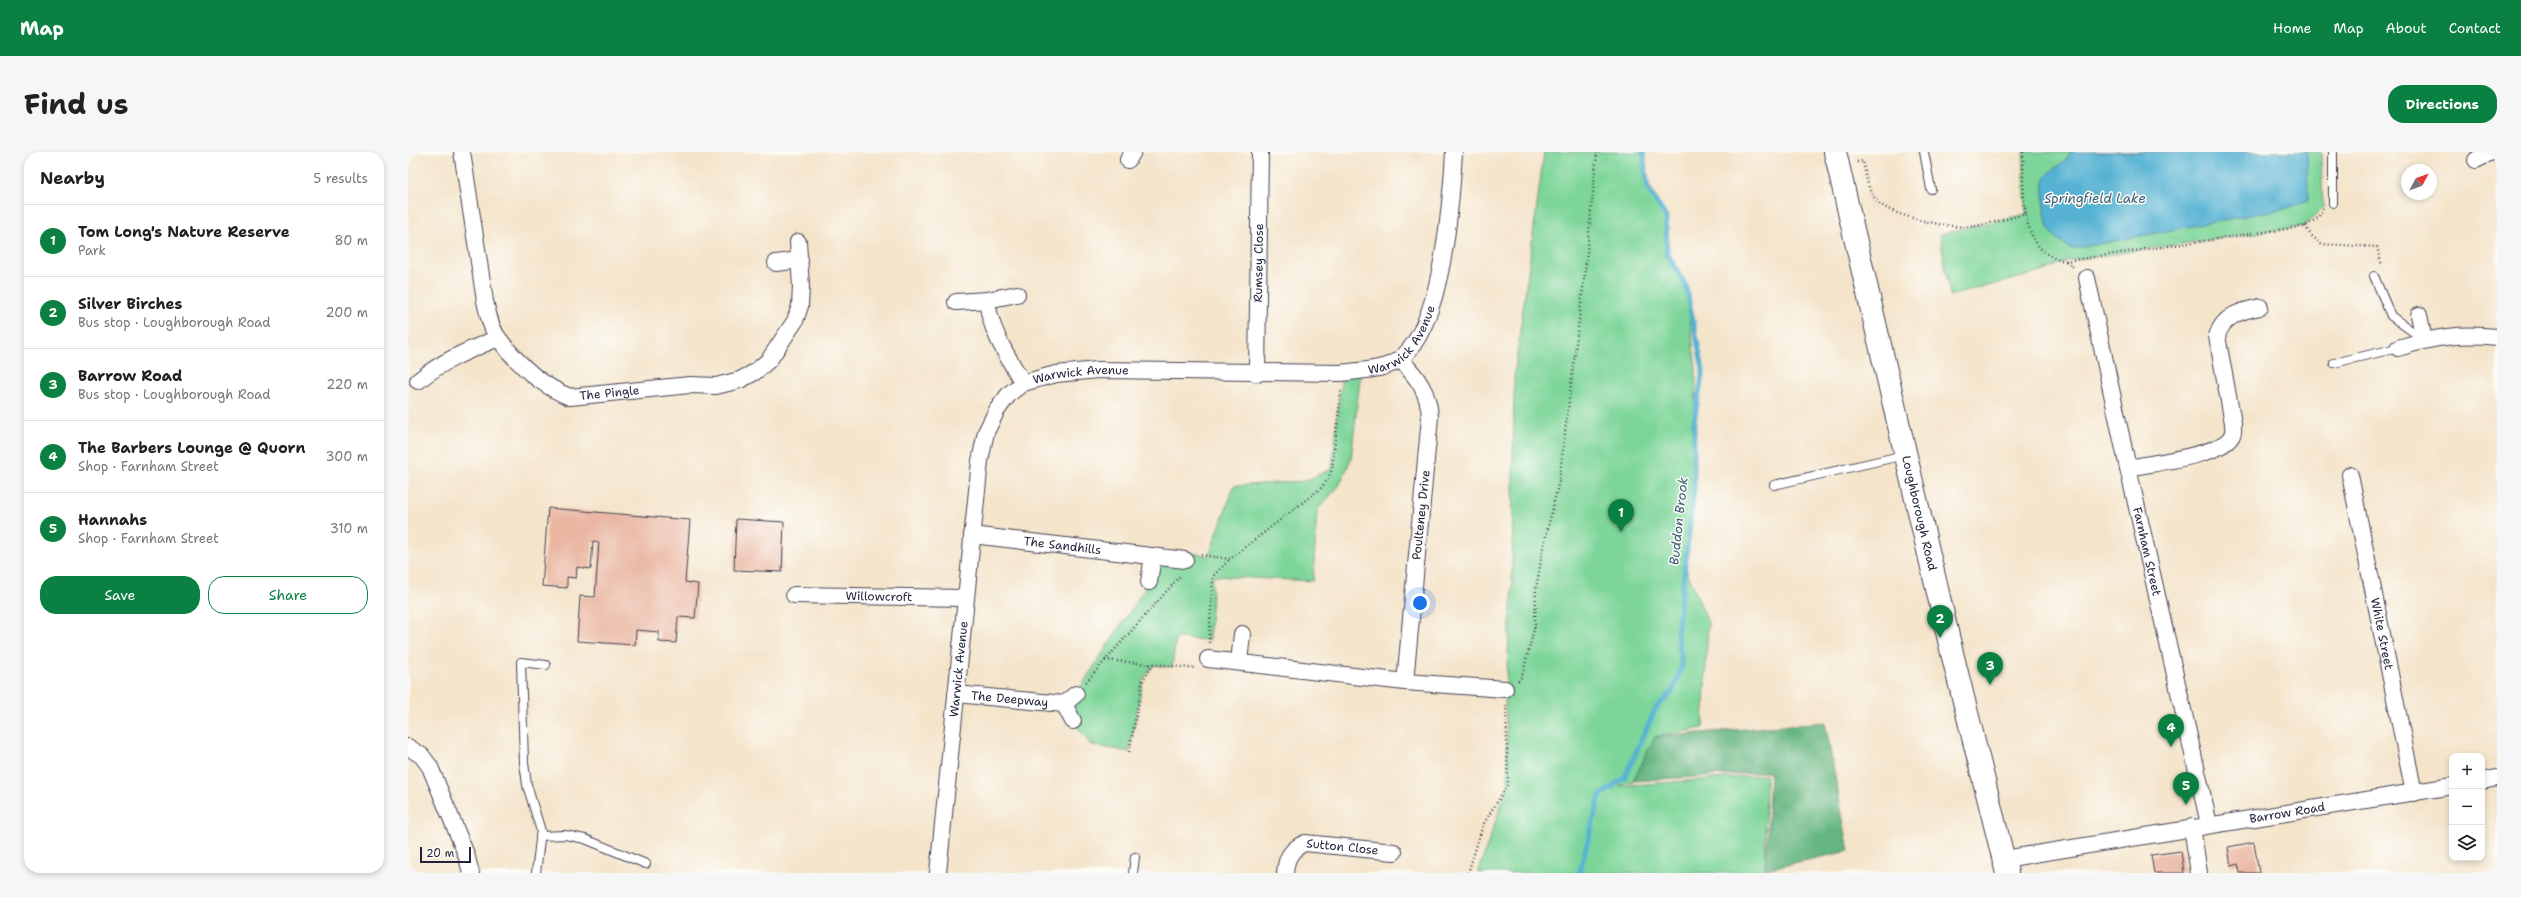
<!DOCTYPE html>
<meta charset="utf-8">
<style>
:root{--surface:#fff;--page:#f6f6f6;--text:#202124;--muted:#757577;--line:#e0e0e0;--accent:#0b8043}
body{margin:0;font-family:"Shantell Sans",sans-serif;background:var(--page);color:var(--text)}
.controls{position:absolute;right:12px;bottom:12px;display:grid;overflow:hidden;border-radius:8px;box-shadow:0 2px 6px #0003}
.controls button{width:36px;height:36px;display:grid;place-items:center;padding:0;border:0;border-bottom:1px solid var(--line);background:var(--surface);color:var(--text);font:20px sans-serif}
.compass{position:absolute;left:1993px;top:12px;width:36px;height:36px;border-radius:50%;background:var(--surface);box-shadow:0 2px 6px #0003;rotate:49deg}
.scale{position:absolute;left:12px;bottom:10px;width:51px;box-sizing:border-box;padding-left:4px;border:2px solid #22223b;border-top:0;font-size:11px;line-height:14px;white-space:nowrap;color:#22223b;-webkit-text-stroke:3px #fdfcf7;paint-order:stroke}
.you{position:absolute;left:1012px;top:451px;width:14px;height:14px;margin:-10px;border:3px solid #fff;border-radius:50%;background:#1a73e8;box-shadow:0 0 0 6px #1a73e833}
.badge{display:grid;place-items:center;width:26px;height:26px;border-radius:50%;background:var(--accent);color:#fff;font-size:13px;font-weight:700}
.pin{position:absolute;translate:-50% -33px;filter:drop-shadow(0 1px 2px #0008)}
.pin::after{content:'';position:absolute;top:21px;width:14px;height:12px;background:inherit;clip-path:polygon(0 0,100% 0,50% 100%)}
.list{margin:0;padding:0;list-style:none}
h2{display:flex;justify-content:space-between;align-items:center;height:52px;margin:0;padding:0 16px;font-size:17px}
h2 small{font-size:13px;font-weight:400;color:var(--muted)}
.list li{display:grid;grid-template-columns:26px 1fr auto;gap:12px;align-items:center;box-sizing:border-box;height:72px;padding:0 16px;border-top:1px solid var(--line)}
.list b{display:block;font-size:15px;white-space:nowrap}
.list p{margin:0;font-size:13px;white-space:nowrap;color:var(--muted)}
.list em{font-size:13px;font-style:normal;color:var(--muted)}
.actions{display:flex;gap:8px;padding:12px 16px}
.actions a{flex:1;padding:9px 0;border:1px solid var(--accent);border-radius:16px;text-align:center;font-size:14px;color:var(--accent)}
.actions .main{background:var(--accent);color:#fff}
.icon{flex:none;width:22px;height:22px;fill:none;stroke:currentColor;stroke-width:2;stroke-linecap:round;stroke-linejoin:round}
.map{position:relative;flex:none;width:2089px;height:721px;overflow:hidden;border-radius:16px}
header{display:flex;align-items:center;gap:24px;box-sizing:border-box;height:56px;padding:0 20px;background:var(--accent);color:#fff}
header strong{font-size:19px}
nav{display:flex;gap:22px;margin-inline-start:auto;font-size:14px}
.intro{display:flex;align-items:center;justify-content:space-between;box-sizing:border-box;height:96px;padding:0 24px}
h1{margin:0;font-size:28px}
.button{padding:10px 18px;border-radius:16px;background:var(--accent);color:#fff;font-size:14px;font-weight:700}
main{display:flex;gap:24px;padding:0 24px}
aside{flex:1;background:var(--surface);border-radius:16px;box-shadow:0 2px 6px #0003}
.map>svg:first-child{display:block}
.green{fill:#7dd599;stroke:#507c6a}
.forest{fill:#66b681;stroke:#446c5e}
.water{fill:#55b2d3;stroke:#3c6a87}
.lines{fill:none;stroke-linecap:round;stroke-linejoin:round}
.stream{stroke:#55b2d3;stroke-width:5}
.building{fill:#eab6a2}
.lane-casing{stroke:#423f50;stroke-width:10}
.street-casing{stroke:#423f50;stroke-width:18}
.secondary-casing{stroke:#423f50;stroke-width:24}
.path{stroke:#423f50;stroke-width:2.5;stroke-dasharray:1 3;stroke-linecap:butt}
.lane{stroke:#fff;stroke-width:8}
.street{stroke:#fff;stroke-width:16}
.secondary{stroke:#fff;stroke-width:22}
.labels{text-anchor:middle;stroke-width:3;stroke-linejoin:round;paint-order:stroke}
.street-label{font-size:12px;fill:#22223b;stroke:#fdfcf7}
.water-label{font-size:13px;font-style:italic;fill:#365c78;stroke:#fdfcf7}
</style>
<header>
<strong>Map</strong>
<nav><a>Home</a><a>Map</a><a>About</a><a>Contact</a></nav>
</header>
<div class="intro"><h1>Find us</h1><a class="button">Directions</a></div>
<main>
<aside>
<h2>Nearby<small>5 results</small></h2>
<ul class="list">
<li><span class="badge">1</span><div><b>Tom Long's Nature Reserve</b><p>Park</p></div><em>80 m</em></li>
<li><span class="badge">2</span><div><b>Silver Birches</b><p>Bus stop · Loughborough Road</p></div><em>200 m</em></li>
<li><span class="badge">3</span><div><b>Barrow Road</b><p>Bus stop · Loughborough Road</p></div><em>220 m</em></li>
<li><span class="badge">4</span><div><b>The Barbers Lounge @ Quorn</b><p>Shop · Farnham Street</p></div><em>300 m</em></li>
<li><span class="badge">5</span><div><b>Hannahs</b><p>Shop · Farnham Street</p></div><em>310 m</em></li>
</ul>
<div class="actions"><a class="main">Save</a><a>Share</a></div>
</aside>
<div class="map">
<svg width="2089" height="721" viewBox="0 0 2089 721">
<rect width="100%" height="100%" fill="#fdfcf7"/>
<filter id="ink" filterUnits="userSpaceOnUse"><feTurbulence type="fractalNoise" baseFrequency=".025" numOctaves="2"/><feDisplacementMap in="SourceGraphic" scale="8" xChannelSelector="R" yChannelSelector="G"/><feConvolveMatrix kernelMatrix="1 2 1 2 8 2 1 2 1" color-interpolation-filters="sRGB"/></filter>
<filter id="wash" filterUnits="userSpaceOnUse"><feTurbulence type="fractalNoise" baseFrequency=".012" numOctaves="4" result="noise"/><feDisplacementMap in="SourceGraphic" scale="16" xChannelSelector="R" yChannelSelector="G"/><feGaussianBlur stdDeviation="0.9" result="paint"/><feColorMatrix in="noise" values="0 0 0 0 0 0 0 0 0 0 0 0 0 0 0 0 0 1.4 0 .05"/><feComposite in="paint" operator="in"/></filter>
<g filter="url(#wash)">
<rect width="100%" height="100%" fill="#f4e4ca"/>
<g class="green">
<polygon points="1136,0 1235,0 1239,28 1258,65 1259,101 1278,134 1288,218 1285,346 1277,414 1300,471 1295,576 1247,585 1225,629 1211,634 1358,623 1357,721 1070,721 1100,632 1097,543 1104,441 1106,225"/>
<polygon points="1615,0 1913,0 1915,56 1897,74 1658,109 1637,119 1542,144 1532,82 1618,62"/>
<polygon points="953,218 943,307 931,334 909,358 905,429 805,424 801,488 768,486 764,515 745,513 735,528 721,600 683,593 665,569 656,552 668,542 741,430 745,404 778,400 801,404 826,334 896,329 924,317 934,221"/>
</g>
<polygon class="forest" points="1417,570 1441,699 1358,717 1362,620 1225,629 1247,585"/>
<path class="water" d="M 1663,0 L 1899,0 L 1900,48 L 1879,56 L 1664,97 C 1655,92 1647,86 1641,77 C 1637,71 1634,32 1637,26 C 1643,16 1657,13 1663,0 Z"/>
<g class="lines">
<polyline class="stream" points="1171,721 1192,644 1217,625 1248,556 1265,539 1274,513 1269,482 1286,338 1286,270 1295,218 1278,134 1259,101 1258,65 1240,37 1235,0"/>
</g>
<g id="blocks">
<g class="building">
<polygon points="140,356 282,368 277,430 290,432 287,466 270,465 268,491 251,490 251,480 228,478 227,493 169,489 172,444 187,445 191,390 185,389 183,417 169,415 168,426 159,425 159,436 134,434"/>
<polygon points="328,367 376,370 374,420 326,418"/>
<polygon points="1846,690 1851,721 1832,721 1830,712 1823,714 1820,695"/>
<polygon points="1773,699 1776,721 1746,721 1743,703"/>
</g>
</g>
</g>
<g filter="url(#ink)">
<use href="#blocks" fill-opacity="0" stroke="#423f50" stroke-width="1"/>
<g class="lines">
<defs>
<g id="lane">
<polyline points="1516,0 1523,37"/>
<polyline points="1925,0 1925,51"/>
<polyline points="1966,124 1983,164 2015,187"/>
<polyline points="1926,211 1990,196"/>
<polyline points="1366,333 1497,303"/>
<polyline points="132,684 157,683 177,687 238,712"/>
<polyline points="128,721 133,679 119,633 116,611 113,510 138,513"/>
<polyline points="725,721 727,705"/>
</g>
<g id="street">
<path id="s1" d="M 54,0 L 77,149 C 80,162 83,177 91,187 C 109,211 134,234 162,245 L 282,233 L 308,234 L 332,228 L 347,220 L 361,208 L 387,169 L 392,154 L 393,134 L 390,90"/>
<polyline points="720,8 725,0"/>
<polyline points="2068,8 2083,0"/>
<polyline points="368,111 392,108"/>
<path id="s2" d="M 1679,126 L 1720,316 L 1801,672"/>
<path d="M 579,148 C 582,179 600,205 615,231"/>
<polyline points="548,150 579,148 609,142"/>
<polyline points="2011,163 2016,188"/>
<path d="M 1990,196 C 2026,185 2052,181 2089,185"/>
<path d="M 992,207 C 1009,225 1021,240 1022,265 L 997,530"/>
<path id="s3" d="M 849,222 L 852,0"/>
<path d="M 10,229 C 34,209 61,198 90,186"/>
<path d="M 1720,316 C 1741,311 1816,304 1824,283 C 1826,280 1825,274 1825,271 L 1809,184 C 1815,164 1832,159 1852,155"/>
<path id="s4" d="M 1942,323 L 2006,641"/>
<path id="s5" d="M 564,383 L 777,408"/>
<polyline points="741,430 745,404"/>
<path id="s6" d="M 386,443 L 556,446"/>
<polyline points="800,507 997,530 1097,537"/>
<polyline points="831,510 834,482"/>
<path id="s7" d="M 548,542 L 656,552"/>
<polyline points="665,569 656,552 668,542"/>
<polyline points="0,595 14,604 22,615 58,702 63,721"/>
<polyline points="2074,629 2089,626"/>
<polyline points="1784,675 1791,721"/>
<path id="s8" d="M 1596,707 L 2044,634"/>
<path id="s9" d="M 530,721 L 572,309 L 578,280 L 589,258 L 601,242 L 615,231 L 648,222 L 690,218 L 934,221 C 953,218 977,219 993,206 C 1035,172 1043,52 1046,0"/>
<path id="s10" d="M 877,721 C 878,706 883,697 897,691 L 986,700"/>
</g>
<g id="secondary">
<path id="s11" d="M 1427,0 L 1544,501 L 1599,721"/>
</g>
</defs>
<use href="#lane" class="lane-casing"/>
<use href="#street" class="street-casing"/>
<use href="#secondary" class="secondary-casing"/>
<g class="path">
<path d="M 1615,0 C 1616,37 1609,102 1658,109 L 1897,74 L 1910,66 L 1915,56"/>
<path d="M 1449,10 L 1455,9 C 1458,24 1459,39 1471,51 C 1486,65 1547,78 1568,74 C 1584,71 1601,66 1618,62"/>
<polyline points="1897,74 1903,83 1913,92 1969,95 1974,114"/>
<polyline points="1658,109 1666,116"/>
<polyline points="793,403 822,407 913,336 920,327 924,317 933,238"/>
<polyline points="801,491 805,424 822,407"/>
<polyline points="697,508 784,516 787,515"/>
<polyline points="1110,529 1114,524 1127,474 1128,437 1135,397 1151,329 1177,120 1189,0"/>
<polyline points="678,530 773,423"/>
<polyline points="721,600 735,528 745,513"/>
<polyline points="1060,721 1075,673 1100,632 1098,553"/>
</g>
<use href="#lane" class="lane"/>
<use href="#street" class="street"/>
<use href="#secondary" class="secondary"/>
</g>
</g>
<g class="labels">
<g class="street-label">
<text dy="4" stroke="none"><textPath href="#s3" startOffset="111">Rumsey Close</textPath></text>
<text dy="4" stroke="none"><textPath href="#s9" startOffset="901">Warwick Avenue</textPath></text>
<text dy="4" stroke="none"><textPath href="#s9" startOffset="565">Warwick Avenue</textPath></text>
<text dy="4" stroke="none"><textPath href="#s1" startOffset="324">The Pingle</textPath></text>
<text dy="4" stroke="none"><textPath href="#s11" startOffset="371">Loughborough Road</textPath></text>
<text transform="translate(1013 363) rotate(-84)" y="4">Poulteney Drive</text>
<text dy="4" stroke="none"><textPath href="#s5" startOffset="91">The Sandhills</textPath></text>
<text dy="4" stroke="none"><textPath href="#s2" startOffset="280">Farnham Street</textPath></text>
<text dy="4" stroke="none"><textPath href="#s6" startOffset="85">Willowcroft</textPath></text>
<text dy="4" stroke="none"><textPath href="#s4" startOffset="162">White Street</textPath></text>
<text dy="4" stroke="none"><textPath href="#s9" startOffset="205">Warwick Avenue</textPath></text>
<text dy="4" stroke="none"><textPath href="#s7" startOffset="54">The Deepway</textPath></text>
<text dy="4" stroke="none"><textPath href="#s8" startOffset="287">Barrow Road</textPath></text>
<text dy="4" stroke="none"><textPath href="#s10" startOffset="76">Sutton Close</textPath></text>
</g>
<g class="water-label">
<text x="1687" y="51">Springfield Lake</text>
<text transform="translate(1270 369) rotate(-84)" y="5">Buddon Brook</text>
</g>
</g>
</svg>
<div class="controls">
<button>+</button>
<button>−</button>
<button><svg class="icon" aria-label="layers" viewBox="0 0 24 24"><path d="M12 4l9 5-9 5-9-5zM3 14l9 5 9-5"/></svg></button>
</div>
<svg class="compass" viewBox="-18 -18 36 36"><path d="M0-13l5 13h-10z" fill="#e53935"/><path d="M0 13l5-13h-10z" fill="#757577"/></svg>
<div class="scale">20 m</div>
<div class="you"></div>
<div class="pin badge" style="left:1213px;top:380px">1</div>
<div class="pin badge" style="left:1532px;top:486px">2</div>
<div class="pin badge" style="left:1582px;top:533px">3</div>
<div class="pin badge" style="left:1763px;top:595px">4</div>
<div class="pin badge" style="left:1778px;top:653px">5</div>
</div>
</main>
